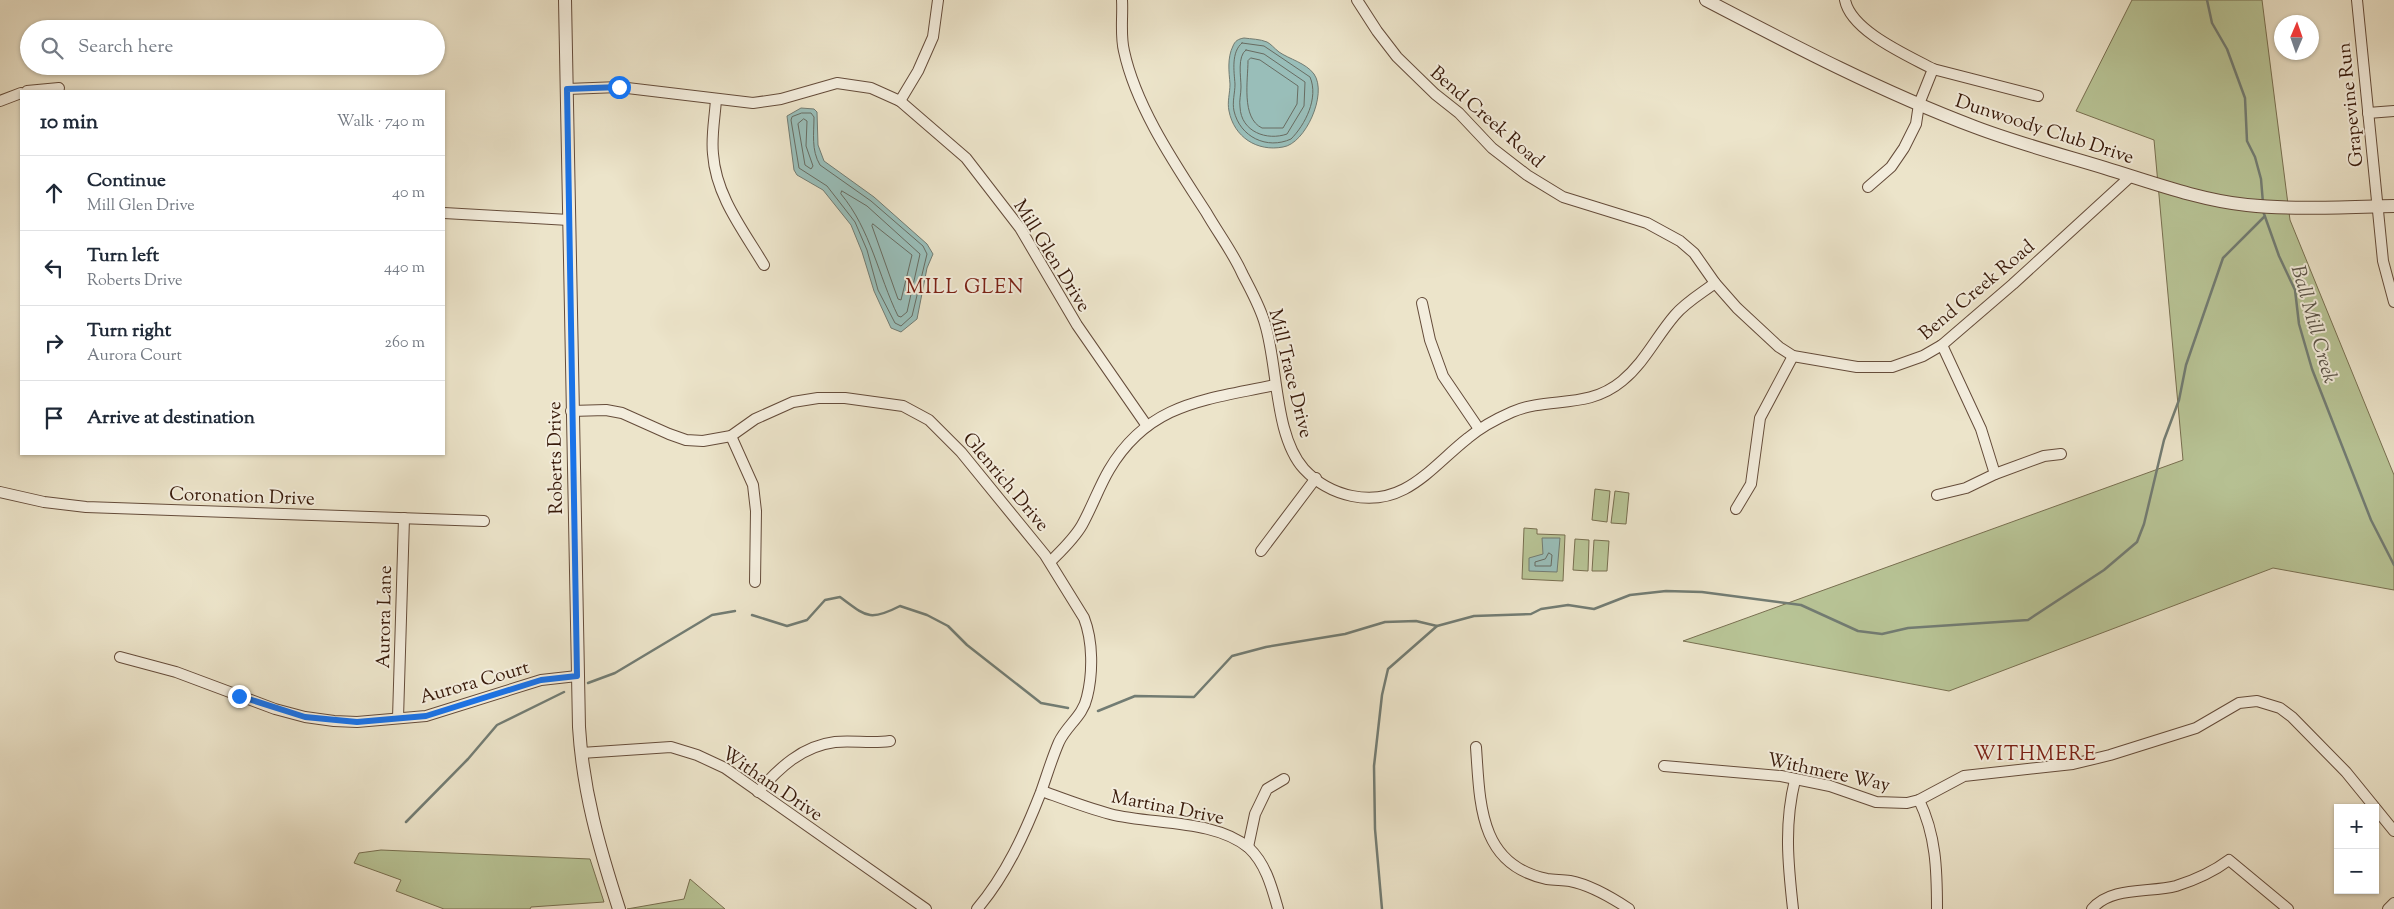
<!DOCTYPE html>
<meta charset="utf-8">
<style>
:root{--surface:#fff;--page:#f6f6f7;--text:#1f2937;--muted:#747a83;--line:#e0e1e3}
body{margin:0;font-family:"Sorts Mill Goudy",serif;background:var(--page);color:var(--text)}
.controls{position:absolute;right:15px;bottom:15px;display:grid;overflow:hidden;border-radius:0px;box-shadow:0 1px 4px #0004}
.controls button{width:45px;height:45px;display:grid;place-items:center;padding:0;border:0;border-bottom:1px solid var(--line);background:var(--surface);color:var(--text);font:25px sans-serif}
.compass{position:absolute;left:2274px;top:15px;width:45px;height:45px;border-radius:50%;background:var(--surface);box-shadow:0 1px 4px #0004;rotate:2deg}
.stop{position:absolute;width:15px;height:15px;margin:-11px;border:4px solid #1a73e8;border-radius:50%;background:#fff}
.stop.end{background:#1a73e8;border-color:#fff;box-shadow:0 1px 5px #0008}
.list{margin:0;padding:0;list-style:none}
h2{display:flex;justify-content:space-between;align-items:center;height:65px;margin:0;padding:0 20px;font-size:21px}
h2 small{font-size:16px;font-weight:400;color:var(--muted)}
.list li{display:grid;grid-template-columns:32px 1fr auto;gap:15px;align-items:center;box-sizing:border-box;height:75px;padding:0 20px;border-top:1px solid var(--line)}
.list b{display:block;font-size:19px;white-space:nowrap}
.list p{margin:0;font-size:16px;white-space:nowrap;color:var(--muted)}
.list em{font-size:16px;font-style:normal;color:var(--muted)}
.icon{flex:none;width:28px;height:28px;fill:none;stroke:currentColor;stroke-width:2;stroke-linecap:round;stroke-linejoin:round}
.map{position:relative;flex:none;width:2394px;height:909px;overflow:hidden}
.search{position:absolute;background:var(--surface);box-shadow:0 1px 4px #0004;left:20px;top:20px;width:425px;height:55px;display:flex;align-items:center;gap:12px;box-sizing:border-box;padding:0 18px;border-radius:28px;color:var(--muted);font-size:19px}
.panel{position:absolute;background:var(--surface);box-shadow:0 1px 4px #0004;left:20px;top:90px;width:425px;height:365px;border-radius:0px}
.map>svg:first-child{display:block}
.green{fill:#b8c496;stroke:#786f50}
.water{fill:#99beb9;stroke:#727c73}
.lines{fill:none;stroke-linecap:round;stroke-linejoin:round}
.shore{stroke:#686c62;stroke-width:1}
.stream{stroke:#727c73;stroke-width:2.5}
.minor-casing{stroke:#654c3a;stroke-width:12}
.tertiary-casing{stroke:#654c3a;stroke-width:14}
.minor{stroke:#f3eddd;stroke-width:10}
.tertiary{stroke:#f3eddd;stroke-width:12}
.route{stroke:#1a73e8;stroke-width:6}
.labels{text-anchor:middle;stroke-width:4;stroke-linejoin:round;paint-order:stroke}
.street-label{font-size:19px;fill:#381a0a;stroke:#f3eddd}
.neighbourhood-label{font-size:20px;letter-spacing:1px;fill:#7a1f14;stroke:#f3eddd}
.water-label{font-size:20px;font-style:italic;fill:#5a5347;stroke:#f3eddd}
</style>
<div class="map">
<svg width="2394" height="909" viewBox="0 0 2394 909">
<rect width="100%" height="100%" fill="#ece4ca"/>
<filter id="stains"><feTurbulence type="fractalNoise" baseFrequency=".004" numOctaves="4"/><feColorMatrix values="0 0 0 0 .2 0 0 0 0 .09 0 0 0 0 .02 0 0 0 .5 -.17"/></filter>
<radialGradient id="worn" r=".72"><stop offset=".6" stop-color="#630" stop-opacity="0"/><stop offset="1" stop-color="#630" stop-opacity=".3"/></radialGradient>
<g class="green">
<polygon points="2132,0 2262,0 2290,220 2394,475 2394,590 2273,568 1949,691 1683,641 2183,460 2154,140 2076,111"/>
<polygon points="1595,489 1610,491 1607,522 1592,520"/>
<polygon points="1615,491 1629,493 1626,524 1611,523"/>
<polygon points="1524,528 1537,529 1537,534 1565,535 1563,581 1522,579"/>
<polygon points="1575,539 1589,540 1588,571 1573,570"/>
<polygon points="1594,540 1609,541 1607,571 1592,571"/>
<polygon points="381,850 590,859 604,902 531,907 530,909 444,909 396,891 401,880 354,863 359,853"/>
<polygon points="690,879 725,909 627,909 684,899"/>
</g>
<g class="water">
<path d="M 1244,38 C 1251,39 1260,39 1267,42 C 1271,44 1274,48 1279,52 C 1289,59 1306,63 1314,74 C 1328,94 1305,144 1283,147 C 1257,152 1234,137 1229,111 C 1227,102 1230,93 1230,84 C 1229,72 1227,58 1233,46 C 1235,41 1238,39 1244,38 Z"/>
<polygon points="801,108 814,109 817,112 818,145 824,161 874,197 927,244 933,254 927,268 917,319 901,332 891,328 874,291 862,252 851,225 823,190 797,175 794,170 787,116"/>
<polygon points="1542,538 1560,538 1557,572 1529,571 1529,558 1543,554"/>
</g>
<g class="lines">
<g class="shore">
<path d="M 1242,43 L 1264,46 L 1310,77 C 1319,98 1305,125 1291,139 C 1267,150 1240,137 1234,111 C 1232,102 1235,93 1235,84 C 1234,71 1231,52 1242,43 Z"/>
<path d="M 1246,50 L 1264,54 L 1305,82 L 1304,106 L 1287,134 C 1267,141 1241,132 1240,107 C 1239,101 1241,94 1241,87 C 1241,77 1237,56 1246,50 Z"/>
<path d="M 1251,58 L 1260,60 L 1298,86 L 1297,104 L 1283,128 L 1262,128 C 1241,118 1248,80 1248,61 Z"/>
<path d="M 802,113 L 811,113 L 814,117 C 814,133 811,150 820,165 L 871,201 L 923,246 L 927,254 L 912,316 L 901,326 L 895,323 L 878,290 L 867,250 L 855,222 L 827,186 L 799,168 L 791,120 L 792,117 Z"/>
<polygon points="804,119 807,121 806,146 813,166 811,169 805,165 798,124"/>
<path d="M 842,191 L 867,206 L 920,254 L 907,312 L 901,317 L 898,316 C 878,275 871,230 841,194 Z"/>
<polygon points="873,224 912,255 901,300 898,299 872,226"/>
<polygon points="1549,553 1552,555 1551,566 1535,566 1535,562 1545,559"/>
</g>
<g class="stream">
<polyline points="2207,0 2212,23 2227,49 2245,98 2247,141 2255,157 2261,179 2263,203"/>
<polyline points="2263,211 2279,256 2295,290 2299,324 2312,369 2371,520 2394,565"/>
<path d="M 752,615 L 787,626 L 807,620 L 825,600 L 840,597 C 866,616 869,622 900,606 L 927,615 L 948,626 L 967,645 L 1041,703 L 1068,708"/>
<polyline points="588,683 615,673 712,615 735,611"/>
<polyline points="1098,711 1135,696 1194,697 1232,656 1266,647 1345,634 1385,622 1416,621 1437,626"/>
<polyline points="406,822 468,759 497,725 564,692"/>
<polyline points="1382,909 1375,829 1374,766 1382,695 1388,669 1437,626 1474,616 1531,614 1541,609 1568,605 1594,609 1630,595 1666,591 1702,592 1801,605 1858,631 1882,634 1908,628 2028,620 2104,570 2137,542 2144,524 2164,440 2179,400 2186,365 2223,258 2264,217"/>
</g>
<defs>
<g id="minor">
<path d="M 1122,0 C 1123,16 1120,35 1124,51 C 1136,107 1175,164 1206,212 C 1218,233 1232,251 1242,273 C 1250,289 1260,306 1265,324 C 1278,365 1274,436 1304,469 C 1317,483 1333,492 1352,496 C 1405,507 1431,467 1468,438 C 1481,427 1496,419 1512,412 C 1549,396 1587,410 1622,381 C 1645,362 1656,337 1675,315 C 1686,302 1702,293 1715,283"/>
<polyline points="1357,0 1377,31 1397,57 1435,94 1459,113 1492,148 1527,175 1563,197 1647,223 1680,241 1694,253 1715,283 1737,308 1779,347 1793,356 1857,367 1892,367 1923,356 1942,345 2013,284 2131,176"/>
<path d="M 1845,0 C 1851,31 1907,55 1933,69 L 1919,104 L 1916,124 L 1904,148 L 1891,167 L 1868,187"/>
<polyline points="2357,0 2383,261 2394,302"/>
<polyline points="1933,69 2038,96"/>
<polyline points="567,89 619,87 753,103 781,99 837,83 871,88 900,101 966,158 1020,228 1077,325 1147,426"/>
<polyline points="27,91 59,88"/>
<path d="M 716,99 C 715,117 711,136 713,154 C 716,196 743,230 764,265"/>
<polyline points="0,101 21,93"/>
<polyline points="900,101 918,71 933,37 938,0"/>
<polyline points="2368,113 2394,111"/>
<polyline points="444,213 569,220"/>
<polyline points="1422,303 1430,340 1443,376 1479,429"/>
<polyline points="1942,345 1981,429 1995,474"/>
<path d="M 571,411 L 606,410 L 622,413 L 669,434 L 686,440 L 703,441 L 731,436 L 755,419 L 793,402 L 818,398 L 845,398 L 903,406 L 929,420 L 961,452 L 1045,555 L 1084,618 C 1093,641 1093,673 1087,697 C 1083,716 1067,725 1059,742 C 1052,758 1047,775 1041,792 C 1025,833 1006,875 977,909"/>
<polyline points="731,436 753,485 756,511 755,582"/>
<polyline points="0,492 44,502 86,507 484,521"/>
<polyline points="1937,495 1966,488 1995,474 2044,456 2061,454"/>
<polyline points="1736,509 1751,484 1760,418 1793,356"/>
<polyline points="1261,551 1316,478"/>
<path d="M 1050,562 C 1062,550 1074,539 1082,525 C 1092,507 1099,487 1109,470 C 1149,402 1206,400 1275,385"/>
<polyline points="120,657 176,672 275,709 305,717 334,721 357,722 426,716 541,680 577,676"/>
<polyline points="398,718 404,518"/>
<path d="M 1476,747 C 1480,804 1479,865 1547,879 C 1554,880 1562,880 1570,881 C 1591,885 1611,897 1629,909"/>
<polyline points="581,753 671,747 697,755 725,768 926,909"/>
<polyline points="1664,766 1781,776 1830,786 1876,802 1907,803 1919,800 1964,776 2073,764 2110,755 2196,728 2239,703 2257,701 2280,708 2292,717 2346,772 2394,831"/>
<path d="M 1042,791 C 1064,799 1087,808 1110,814 C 1152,825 1215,819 1249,848 C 1266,864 1272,888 1278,909"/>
<path d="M 758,792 C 779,768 802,746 835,742 C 853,740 871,744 890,741"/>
<path d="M 1919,800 C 1936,835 1937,870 1937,909"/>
<polyline points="1248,847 1255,814 1267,789 1284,779"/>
<path d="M 1793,909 C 1788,864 1784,824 1795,780"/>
<path d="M 2092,909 C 2111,886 2150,893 2176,886 C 2195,880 2213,872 2229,860 L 2288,909"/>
<polyline points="2388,909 2394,903"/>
</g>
<g id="tertiary">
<path d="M 565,0 L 579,727 C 583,792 599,847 619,909"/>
<path d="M 1706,0 C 1794,46 1882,92 1975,127 C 2017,143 2062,155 2105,168 C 2151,182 2199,200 2247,205 C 2295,210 2345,207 2394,206"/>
</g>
</defs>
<use href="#minor" class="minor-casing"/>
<use href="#tertiary" class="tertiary-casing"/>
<use href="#minor" class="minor"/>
<use href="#tertiary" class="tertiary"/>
</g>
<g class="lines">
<polyline class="route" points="239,696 305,717 357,722 426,716 541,680 577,676 567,89 619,87"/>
</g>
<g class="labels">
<g class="street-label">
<text transform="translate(2349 105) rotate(-96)" y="7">Grapevine Run</text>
<text transform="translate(1488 116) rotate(41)" y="7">Bend Creek Road</text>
<text transform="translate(2045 128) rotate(18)" y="7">Dunwoody Club Drive</text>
<text transform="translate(1053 255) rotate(58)" y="7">Mill Glen Drive</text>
<text transform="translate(1976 289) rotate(-40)" y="7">Bend Creek Road</text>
<text transform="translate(1292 373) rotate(76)" y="7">Mill Trace Drive</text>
<text transform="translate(554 458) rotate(-91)" y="7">Roberts Drive</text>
<text transform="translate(1007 481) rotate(50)" y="7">Glenrich Drive</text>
<text transform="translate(242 495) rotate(2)" y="7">Coronation Drive</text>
<text transform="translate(383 617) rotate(-89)" y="7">Aurora Lane</text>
<text transform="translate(474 681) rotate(-16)" y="7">Aurora Court</text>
<text transform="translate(1829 771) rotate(12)" y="7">Withmere Way</text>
<text transform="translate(773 783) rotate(34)" y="7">Witham Drive</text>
<text transform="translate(1168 806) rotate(11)" y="7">Martina Drive</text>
</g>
<g class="neighbourhood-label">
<text x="965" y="293">MILL GLEN</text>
<text x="2035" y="760">WITHMERE</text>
</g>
<g class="water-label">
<text transform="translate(2315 324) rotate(74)" y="7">Ball Mill Creek</text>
</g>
</g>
<rect width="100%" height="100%" filter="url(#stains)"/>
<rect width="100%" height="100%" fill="url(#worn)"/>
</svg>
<div class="controls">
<button>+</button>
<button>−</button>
</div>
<svg class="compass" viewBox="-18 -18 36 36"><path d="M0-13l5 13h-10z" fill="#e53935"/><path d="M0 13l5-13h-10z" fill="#747a83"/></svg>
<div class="stop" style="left:619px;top:87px"></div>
<div class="stop end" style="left:239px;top:696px"></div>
<div class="search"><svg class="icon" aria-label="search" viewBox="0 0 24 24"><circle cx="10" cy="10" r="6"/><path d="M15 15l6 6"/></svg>Search here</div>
<section class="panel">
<h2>10 min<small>Walk · 740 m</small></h2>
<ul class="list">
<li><svg class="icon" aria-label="ahead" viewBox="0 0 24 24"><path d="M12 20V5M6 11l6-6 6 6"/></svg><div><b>Continue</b><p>Mill Glen Drive</p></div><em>40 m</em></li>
<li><svg class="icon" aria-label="left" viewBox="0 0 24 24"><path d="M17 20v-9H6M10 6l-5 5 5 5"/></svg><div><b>Turn left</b><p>Roberts Drive</p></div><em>440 m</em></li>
<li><svg class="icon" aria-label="right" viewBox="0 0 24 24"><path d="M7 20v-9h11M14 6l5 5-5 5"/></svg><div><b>Turn right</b><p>Aurora Court</p></div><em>260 m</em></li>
<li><svg class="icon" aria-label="arrive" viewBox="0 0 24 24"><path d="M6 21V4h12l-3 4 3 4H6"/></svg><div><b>Arrive at destination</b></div></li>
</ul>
</section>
</div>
